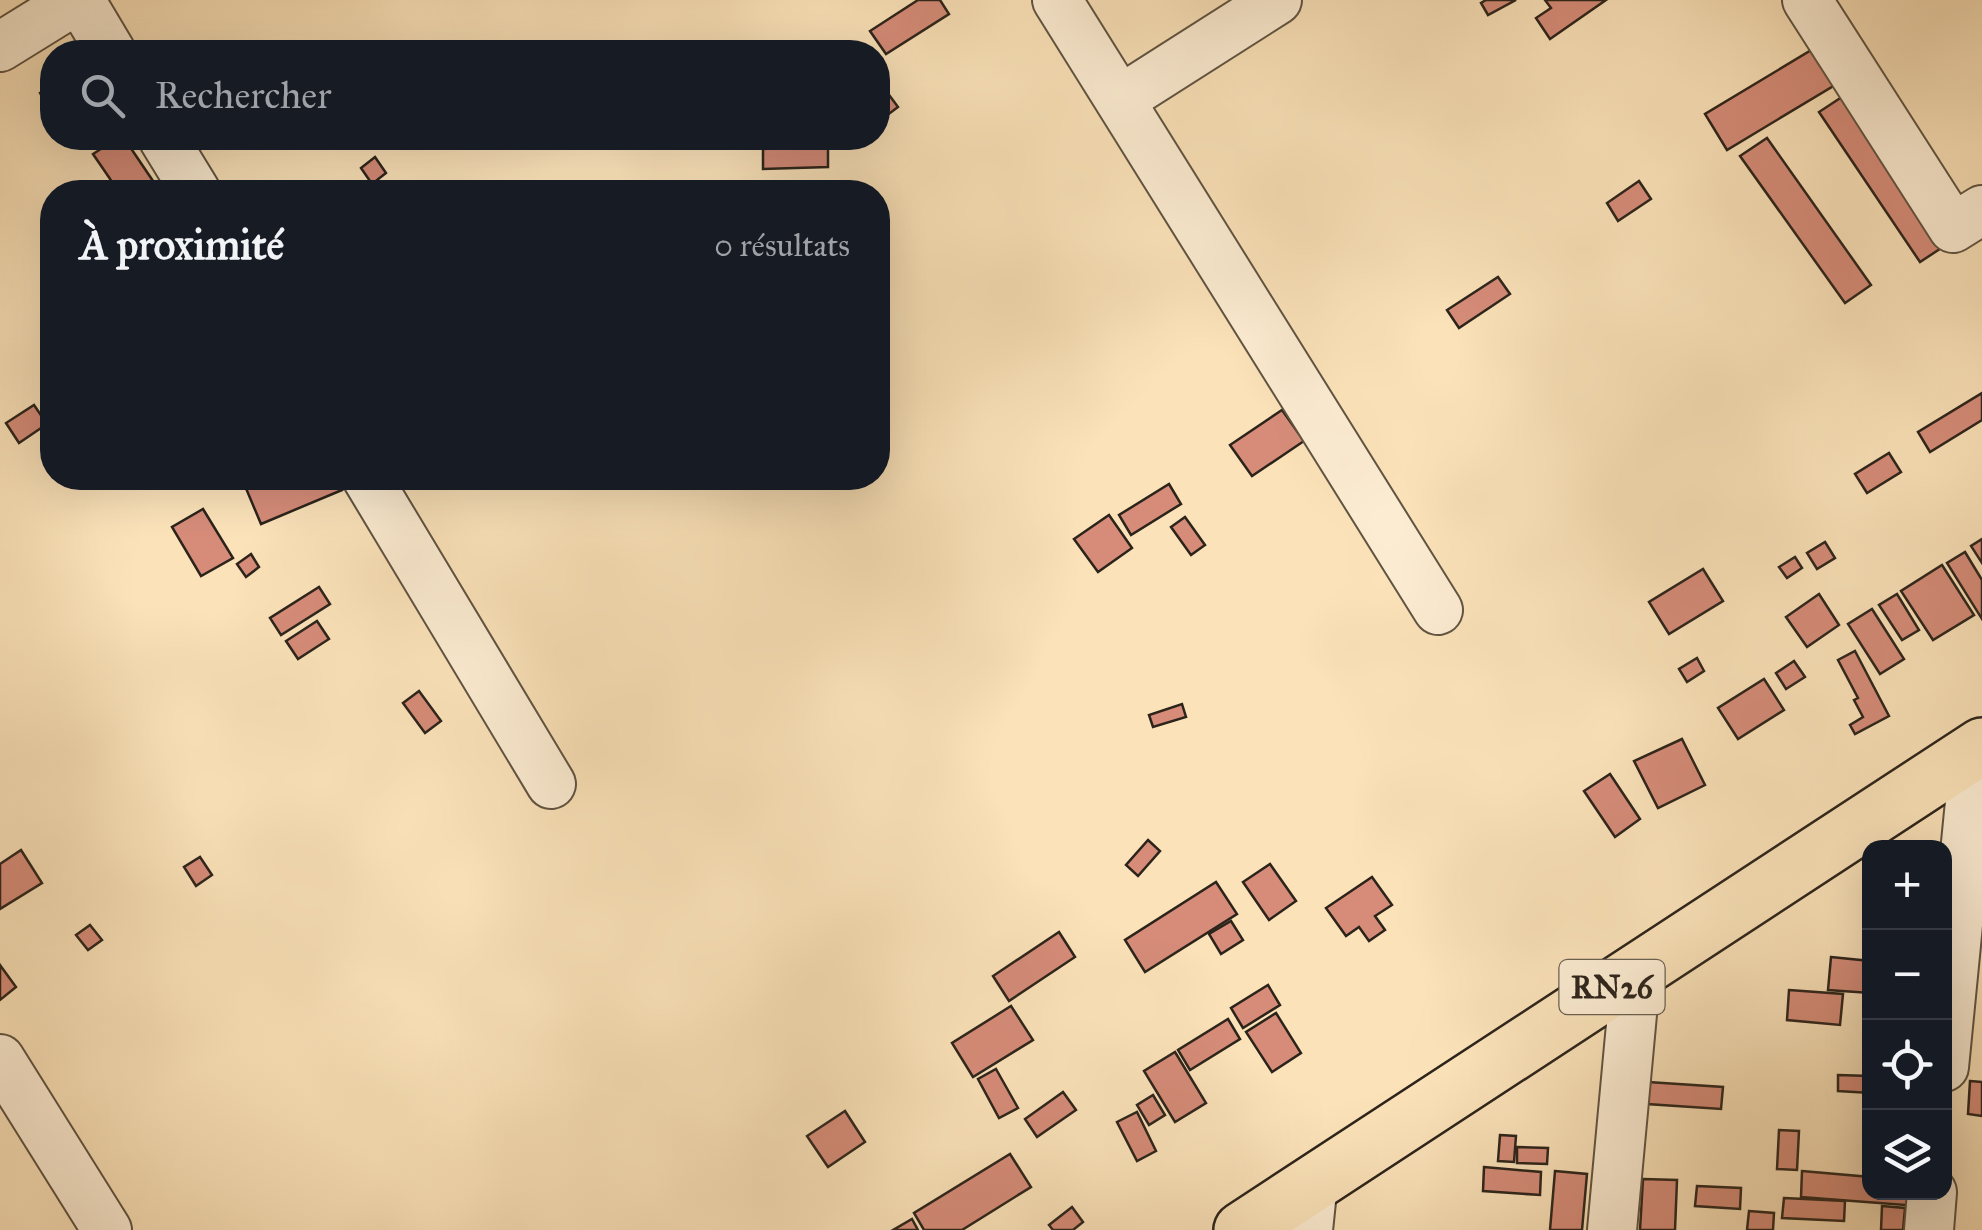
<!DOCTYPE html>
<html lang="fr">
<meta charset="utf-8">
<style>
:root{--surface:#171b24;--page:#242831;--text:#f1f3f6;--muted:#9ea1a6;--line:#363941}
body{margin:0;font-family:"IM FELL Great Primer",serif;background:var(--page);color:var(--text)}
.controls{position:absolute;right:30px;bottom:30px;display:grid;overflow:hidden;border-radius:20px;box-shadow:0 10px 40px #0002}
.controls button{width:90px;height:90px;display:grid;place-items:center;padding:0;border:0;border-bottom:2px solid var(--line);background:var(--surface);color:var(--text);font:50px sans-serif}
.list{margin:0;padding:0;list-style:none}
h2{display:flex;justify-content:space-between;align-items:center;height:130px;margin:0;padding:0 40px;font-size:42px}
h2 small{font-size:32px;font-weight:400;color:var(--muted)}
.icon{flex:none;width:55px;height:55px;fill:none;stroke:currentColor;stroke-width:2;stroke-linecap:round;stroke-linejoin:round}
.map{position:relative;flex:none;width:1982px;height:1230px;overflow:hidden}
.search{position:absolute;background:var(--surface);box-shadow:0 10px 40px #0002;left:40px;top:40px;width:850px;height:110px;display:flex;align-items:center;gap:25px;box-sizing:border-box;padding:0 35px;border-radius:40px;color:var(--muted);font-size:38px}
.panel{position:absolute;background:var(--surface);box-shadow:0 10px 40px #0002;left:40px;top:180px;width:850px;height:310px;border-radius:40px}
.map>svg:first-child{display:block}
.building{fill:#d68c79;stroke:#2c241b;stroke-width:2.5}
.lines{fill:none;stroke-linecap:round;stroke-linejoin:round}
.minor-casing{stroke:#605442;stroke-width:52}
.major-casing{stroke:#2c241b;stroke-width:60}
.minor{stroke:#fcecd2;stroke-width:48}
.major{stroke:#fbe2b9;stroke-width:55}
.labels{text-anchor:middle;stroke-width:9;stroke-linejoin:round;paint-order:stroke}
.shield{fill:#fcecd2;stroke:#6a6052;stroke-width:2.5}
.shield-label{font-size:32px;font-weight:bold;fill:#2c241b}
</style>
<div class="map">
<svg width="1982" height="1230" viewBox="0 0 1982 1230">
<rect width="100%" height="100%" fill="#fbe2b9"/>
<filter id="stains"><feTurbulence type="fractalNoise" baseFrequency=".002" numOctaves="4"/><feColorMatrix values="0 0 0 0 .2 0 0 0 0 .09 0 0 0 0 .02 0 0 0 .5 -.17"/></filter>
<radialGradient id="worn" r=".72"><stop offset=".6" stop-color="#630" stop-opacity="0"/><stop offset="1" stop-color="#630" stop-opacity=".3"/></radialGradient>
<g class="building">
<polygon points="918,0 940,0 949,14 886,54 870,31"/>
<polygon points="1486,0 1516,0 1488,15 1481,3"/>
<polygon points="1545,0 1606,0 1550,39 1536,18 1551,8"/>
<polygon points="1813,49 1835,85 1727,150 1705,114"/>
<polygon points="878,80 898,107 886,116 878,105"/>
<polygon points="52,86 52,112 51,113 40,93"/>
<polygon points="1848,93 1949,243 1920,262 1819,112"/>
<polygon points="118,138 124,138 153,181 136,192 119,192 93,154"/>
<polygon points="779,138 803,138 803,143 828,142 828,167 763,169 763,149 780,148"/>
<polygon points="1767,138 1871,285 1845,303 1740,156"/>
<polygon points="375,157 386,173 372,184 361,168"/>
<polygon points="1639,181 1651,199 1618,221 1607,203"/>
<polygon points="1498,277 1510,294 1459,328 1447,310"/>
<polygon points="1982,393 1982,420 1930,452 1918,432"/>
<polygon points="34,405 47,424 19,443 6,423"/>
<polygon points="1282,410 1304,441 1252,476 1230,445"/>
<polygon points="1889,453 1901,472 1867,493 1855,474"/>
<polygon points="196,478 219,478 208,484 203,484"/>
<polygon points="264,478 336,478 342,490 261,524 245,486"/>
<polygon points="1169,484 1181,504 1131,535 1119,515"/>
<polygon points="203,509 233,558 201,576 172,527"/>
<polygon points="1109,515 1132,548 1098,572 1074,539"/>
<polygon points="1185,517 1205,545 1191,555 1171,527"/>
<polygon points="1982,539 1982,563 1971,546"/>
<polygon points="1825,542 1835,558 1817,569 1807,553"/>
<polygon points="1965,552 1982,580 1982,619 1947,563"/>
<polygon points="251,554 259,567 246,577 237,564"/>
<polygon points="1795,557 1802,568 1787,578 1779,567"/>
<polygon points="1942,565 1974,615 1933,640 1901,591"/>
<polygon points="1703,569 1723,601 1669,634 1649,602"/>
<polygon points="319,587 330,604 281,635 270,618"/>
<polygon points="1819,594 1839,625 1807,647 1786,617"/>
<polygon points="1897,594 1919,630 1902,640 1879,605"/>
<polygon points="1872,609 1904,659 1880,674 1848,624"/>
<polygon points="317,621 329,639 298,659 286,641"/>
<polygon points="1855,651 1889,716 1855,734 1850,725 1863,717 1854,700 1858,698 1838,660"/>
<polygon points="1697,658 1704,671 1687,682 1679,669"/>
<polygon points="1794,661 1805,677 1786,689 1776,673"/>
<polygon points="1764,679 1784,710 1738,739 1718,708"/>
<polygon points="419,691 441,721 425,733 403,703"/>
<polygon points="1182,704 1186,717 1153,727 1149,715"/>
<polygon points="1682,739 1705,785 1658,808 1634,761"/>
<polygon points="1610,774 1640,819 1615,837 1584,791"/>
<polygon points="1148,840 1160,851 1138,876 1126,865"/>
<polygon points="21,850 42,883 0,909 0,864"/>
<polygon points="200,857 212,875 196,886 184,867"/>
<polygon points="1270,864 1296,901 1269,920 1243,882"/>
<polygon points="1372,877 1392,905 1375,916 1385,930 1369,941 1359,927 1346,936 1326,908"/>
<polygon points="1216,882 1237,914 1145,972 1125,940"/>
<polygon points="1231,921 1243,940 1221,954 1209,934"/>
<polygon points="90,925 102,940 88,950 76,935"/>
<polygon points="1059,932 1075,957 1009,1001 993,976"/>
<polygon points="1831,957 1870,961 1870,993 1828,990"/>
<polygon points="0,965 16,987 0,1000"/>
<polygon points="1268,985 1280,1005 1243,1028 1231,1008"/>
<polygon points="1789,990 1843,994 1840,1025 1787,1020"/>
<polygon points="1011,1006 1033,1040 973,1077 952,1043"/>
<polygon points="1276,1013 1301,1053 1272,1072 1246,1032"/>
<polygon points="1228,1019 1240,1039 1190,1070 1178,1050"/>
<polygon points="1175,1052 1206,1103 1175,1122 1144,1071"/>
<polygon points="996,1069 1018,1108 999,1118 978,1079"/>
<polygon points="1838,1075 1870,1076 1870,1093 1838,1091"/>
<polygon points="1970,1081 1982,1082 1982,1116 1968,1114"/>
<polygon points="1648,1082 1723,1087 1721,1109 1647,1104"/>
<polygon points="1063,1092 1076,1110 1037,1137 1025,1119"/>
<polygon points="1153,1095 1165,1115 1149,1125 1137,1105"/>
<polygon points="845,1111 865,1142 828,1167 807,1136"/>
<polygon points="1137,1112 1156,1151 1137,1161 1117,1122"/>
<polygon points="1779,1130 1799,1131 1797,1170 1777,1169"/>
<polygon points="1500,1135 1516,1136 1514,1162 1498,1161"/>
<polygon points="1517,1147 1548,1148 1547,1164 1517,1163"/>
<polygon points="1010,1154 1031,1187 962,1230 924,1230 914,1213"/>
<polygon points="1484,1167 1541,1172 1540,1195 1483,1191"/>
<polygon points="1555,1171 1587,1174 1582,1230 1550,1230"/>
<polygon points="1802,1171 1870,1177 1870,1192 1919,1192 1918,1206 1801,1197"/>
<polygon points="1643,1179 1677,1180 1675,1230 1640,1230"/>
<polygon points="1697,1186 1741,1188 1740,1209 1695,1206"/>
<polygon points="1784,1198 1845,1201 1844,1221 1782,1218"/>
<polygon points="1882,1206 1905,1208 1903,1230 1881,1230"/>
<polygon points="1072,1207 1083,1222 1073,1230 1053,1230 1049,1225"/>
<polygon points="1749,1211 1774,1213 1773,1230 1747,1230"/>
<polygon points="912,1219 918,1230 893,1230"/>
</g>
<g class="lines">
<defs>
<g id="minor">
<polyline points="80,0 111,52"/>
<polyline points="1057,0 1438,610"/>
<polyline points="1807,0 1953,228 1982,210"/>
<polyline points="0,47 76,0"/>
<polyline points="1120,100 1277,0"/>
<polyline points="163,138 196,192"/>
<polyline points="367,478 551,784"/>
<polyline points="0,1059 107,1230"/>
<polyline points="1944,1067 1975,751"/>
<polyline points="1308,1230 1313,1182"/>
<polyline points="1612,1230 1636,971"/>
<polyline points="1929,1230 1932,1192"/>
</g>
<polyline id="major" points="1242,1230 1982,746"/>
</defs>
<use href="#minor" class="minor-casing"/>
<use href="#major" class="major-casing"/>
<use href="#minor" class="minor"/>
<use href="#major" class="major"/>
</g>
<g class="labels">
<rect class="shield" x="1559.5" y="960" width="105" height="54" rx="8"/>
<g class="shield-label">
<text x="1612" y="998">RN26</text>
</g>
</g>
<rect width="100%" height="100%" filter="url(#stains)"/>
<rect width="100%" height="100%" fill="url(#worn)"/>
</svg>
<div class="controls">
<button>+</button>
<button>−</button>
<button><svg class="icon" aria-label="locate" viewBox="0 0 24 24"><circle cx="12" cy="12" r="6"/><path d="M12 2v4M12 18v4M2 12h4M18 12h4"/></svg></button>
<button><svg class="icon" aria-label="layers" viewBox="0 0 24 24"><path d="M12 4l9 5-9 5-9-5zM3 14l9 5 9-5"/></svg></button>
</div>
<div class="search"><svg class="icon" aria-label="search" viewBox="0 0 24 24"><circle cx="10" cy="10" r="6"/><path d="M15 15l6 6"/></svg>Rechercher</div>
<section class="panel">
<h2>À proximité<small>0 résultats</small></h2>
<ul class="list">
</ul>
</section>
</div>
